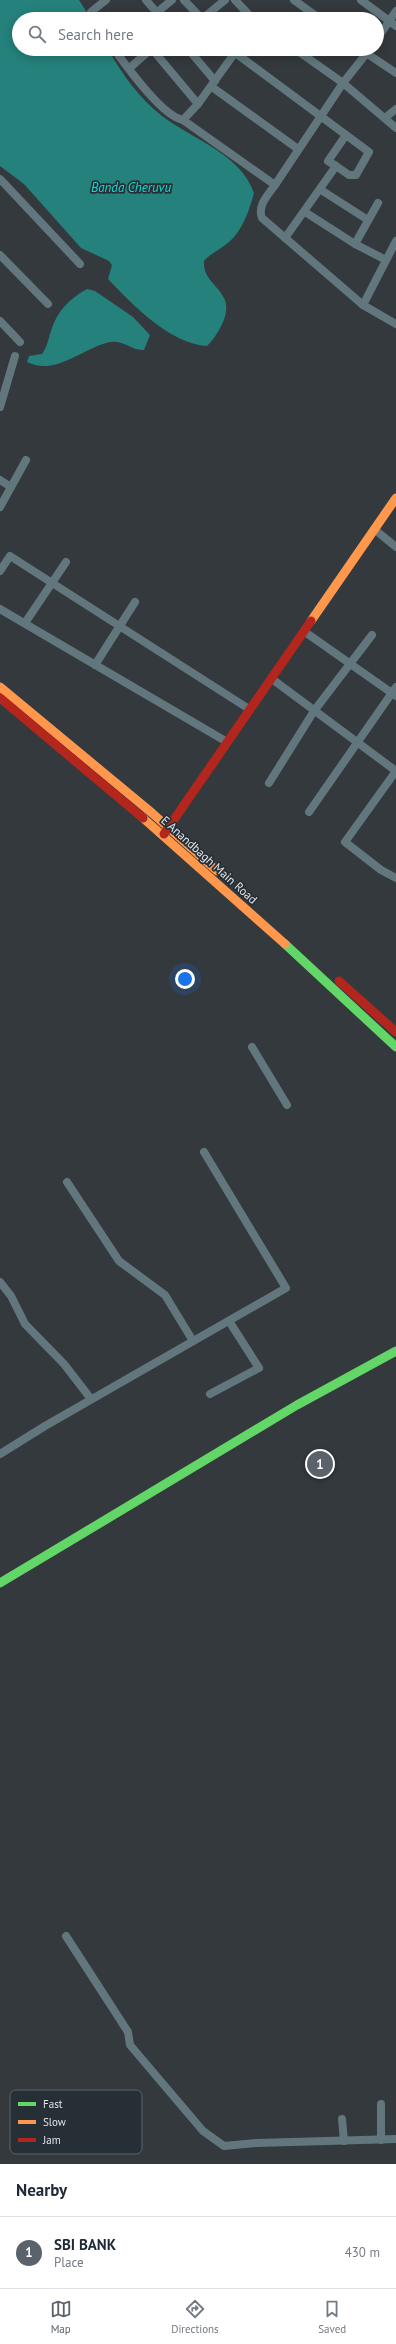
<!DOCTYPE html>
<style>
:root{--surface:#fff;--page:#f2f2f3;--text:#1f2937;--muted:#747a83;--line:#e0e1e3;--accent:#5a626c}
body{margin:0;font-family:"PT Sans",sans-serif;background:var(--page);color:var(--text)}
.you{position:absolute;left:185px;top:979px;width:14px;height:14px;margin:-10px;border:3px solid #fff;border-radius:50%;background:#1a73e8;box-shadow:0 0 0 6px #1a73e833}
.badge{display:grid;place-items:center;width:26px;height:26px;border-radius:50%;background:var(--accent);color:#fff;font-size:13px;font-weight:700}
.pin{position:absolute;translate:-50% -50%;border:2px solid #fff;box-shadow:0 1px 4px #0006}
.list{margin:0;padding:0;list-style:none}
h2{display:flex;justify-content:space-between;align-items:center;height:52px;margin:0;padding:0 16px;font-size:17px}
h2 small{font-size:13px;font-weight:400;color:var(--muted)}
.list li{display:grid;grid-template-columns:26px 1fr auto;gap:12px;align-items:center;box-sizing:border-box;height:72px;padding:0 16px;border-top:1px solid var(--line)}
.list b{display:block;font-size:15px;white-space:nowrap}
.list p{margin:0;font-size:13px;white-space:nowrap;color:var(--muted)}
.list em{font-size:13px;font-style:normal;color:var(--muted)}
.icon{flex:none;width:22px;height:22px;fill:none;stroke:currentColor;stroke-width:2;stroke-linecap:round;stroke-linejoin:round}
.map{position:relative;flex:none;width:396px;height:2164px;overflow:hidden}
.search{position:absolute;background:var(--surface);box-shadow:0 2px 10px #0003;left:12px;right:12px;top:12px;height:44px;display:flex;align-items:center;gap:10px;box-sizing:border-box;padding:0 14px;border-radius:22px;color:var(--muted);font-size:15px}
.sheet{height:124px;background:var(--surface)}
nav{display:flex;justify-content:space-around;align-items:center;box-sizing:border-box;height:56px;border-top:1px solid var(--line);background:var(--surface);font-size:11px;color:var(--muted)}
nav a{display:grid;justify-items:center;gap:2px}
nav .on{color:var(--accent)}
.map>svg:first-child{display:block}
.water{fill:#25817b}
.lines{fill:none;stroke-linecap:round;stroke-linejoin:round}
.street{stroke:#61777d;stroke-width:8}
.fast{stroke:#63d668;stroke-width:9}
.slow{stroke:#ff974d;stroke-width:9}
.jam{stroke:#b3261e;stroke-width:9}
.labels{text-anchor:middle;stroke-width:3.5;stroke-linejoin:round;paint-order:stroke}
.street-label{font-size:12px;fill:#dfe4e9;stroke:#262f36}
.water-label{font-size:13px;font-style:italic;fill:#07e0d5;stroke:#262f36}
.key{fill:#262f36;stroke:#5e656c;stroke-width:1}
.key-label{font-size:11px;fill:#dfe4e9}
</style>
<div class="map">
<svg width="396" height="2164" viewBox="0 0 396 2164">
<rect width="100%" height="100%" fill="#34393d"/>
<g class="water">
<path d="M 0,0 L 79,0 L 91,19 L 19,19 L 19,49 L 108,49 C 122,74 139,98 162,116 C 192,139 241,154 254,193 C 250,209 242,231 229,242 C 221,249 211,253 204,261 C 203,279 217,284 224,298 C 232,313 217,336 207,346 C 170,344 133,305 108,279 L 112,265 L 109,261 L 81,248 L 24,184 L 0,166 Z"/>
<path d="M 87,289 L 95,291 L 133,317 L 150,335 L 144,350 C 130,351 123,338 106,343 C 81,350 54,376 27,362 L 29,356 L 42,354 C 47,347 48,340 51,331 C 57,311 69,299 87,289 Z"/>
</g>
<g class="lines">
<g class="street">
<polyline points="146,0 162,19"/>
<polyline points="184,0 202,19"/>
<polyline points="235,0 253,19"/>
<polyline points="294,0 320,19"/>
<polyline points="361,0 396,26"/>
<polyline points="94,19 91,12 106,0"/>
<polyline points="149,19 172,0"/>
<polyline points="202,19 225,0"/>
<polyline points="377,39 396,11"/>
<path d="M 114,49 C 127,67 162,116 183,120 L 275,185 C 268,195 257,206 262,218 L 363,305 L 396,324"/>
<polyline points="152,49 198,104"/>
<polyline points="188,49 215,81"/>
<polyline points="230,49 369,152 356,175 349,175 336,166"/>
<polyline points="295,49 343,83 396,128"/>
<polyline points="360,49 396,73"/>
<polyline points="133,65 151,49"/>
<polyline points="212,87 298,149"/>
<polyline points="386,117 396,109"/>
<polyline points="183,120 198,104 234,54"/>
<polyline points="0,179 80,264"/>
<polyline points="275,185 343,83 370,49"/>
<polyline points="321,190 368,220"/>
<polyline points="305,212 355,244 386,260"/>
<polyline points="285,238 336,166 328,161 346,135"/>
<polyline points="355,244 378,203"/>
<polyline points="0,255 48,304"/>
<polyline points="363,305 396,241"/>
<polyline points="0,321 20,342"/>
<polyline points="0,407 15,356"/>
<polyline points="0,480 11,487"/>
<polyline points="0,507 26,460"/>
<polyline points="374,529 396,547"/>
<polyline points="0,571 10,556 249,709"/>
<polyline points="0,609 227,742"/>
<polyline points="25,623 66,562"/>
<polyline points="305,632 396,696"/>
<polyline points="95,665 135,602"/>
<polyline points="272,679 396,771"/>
<polyline points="396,771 345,842 381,870 396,878"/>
<polyline points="269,783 314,711 372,635"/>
<polyline points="309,812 396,687"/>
<polyline points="252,1047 287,1105"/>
<polyline points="67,1182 119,1261 165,1295 193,1341"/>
<polyline points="0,1282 11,1296 25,1324 64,1364 91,1399"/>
<polyline points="210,1394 259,1368 229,1321"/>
<polyline points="0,1454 45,1426 286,1288 204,1152"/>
<polyline points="66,1936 128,2032 130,2045 203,2131 224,2146 257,2143 396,2139"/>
<polyline points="381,2104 381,2140"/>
<polyline points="342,2119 344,2141"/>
</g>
<g class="fast">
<polyline points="285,944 396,1047"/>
<polyline points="0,1583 297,1405 396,1351"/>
</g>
<g class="slow">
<polyline points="311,621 396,498"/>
<polyline points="0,687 152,813 217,871"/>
<polyline points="143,818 285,944"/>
</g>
<g class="jam">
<polyline points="0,698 143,818"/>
<polyline points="164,834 311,621"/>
<polyline points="339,981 396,1032"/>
</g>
</g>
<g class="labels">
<g class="street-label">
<text transform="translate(209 860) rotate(42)" y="4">E Anandbagh Main Road</text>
</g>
<g class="water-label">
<text x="131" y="192">Banda Cheruvu</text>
</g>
</g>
<rect x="10" y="2090" width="132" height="64" rx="6" class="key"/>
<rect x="18" y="2102" width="18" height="4" fill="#63d668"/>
<rect x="18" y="2120" width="18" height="4" fill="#ff974d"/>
<rect x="18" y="2138" width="18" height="4" fill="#b3261e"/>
<g class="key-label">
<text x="43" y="2108">Fast</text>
<text x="43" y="2126">Slow</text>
<text x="43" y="2144">Jam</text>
</g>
</svg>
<div class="you"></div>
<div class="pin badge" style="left:320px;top:1464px">1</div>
<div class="search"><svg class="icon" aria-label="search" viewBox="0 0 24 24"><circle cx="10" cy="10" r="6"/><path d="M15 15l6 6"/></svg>Search here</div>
</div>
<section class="sheet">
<h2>Nearby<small></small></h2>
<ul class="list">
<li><span class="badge">1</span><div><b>SBI BANK</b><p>Place</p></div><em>430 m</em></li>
</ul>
</section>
<nav>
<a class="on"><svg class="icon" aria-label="map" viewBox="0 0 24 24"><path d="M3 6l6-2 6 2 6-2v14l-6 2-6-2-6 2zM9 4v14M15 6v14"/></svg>Map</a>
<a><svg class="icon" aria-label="directions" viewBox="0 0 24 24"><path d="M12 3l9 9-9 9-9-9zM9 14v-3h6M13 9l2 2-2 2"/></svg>Directions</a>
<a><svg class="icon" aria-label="saved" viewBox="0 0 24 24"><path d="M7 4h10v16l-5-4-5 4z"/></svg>Saved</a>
</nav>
